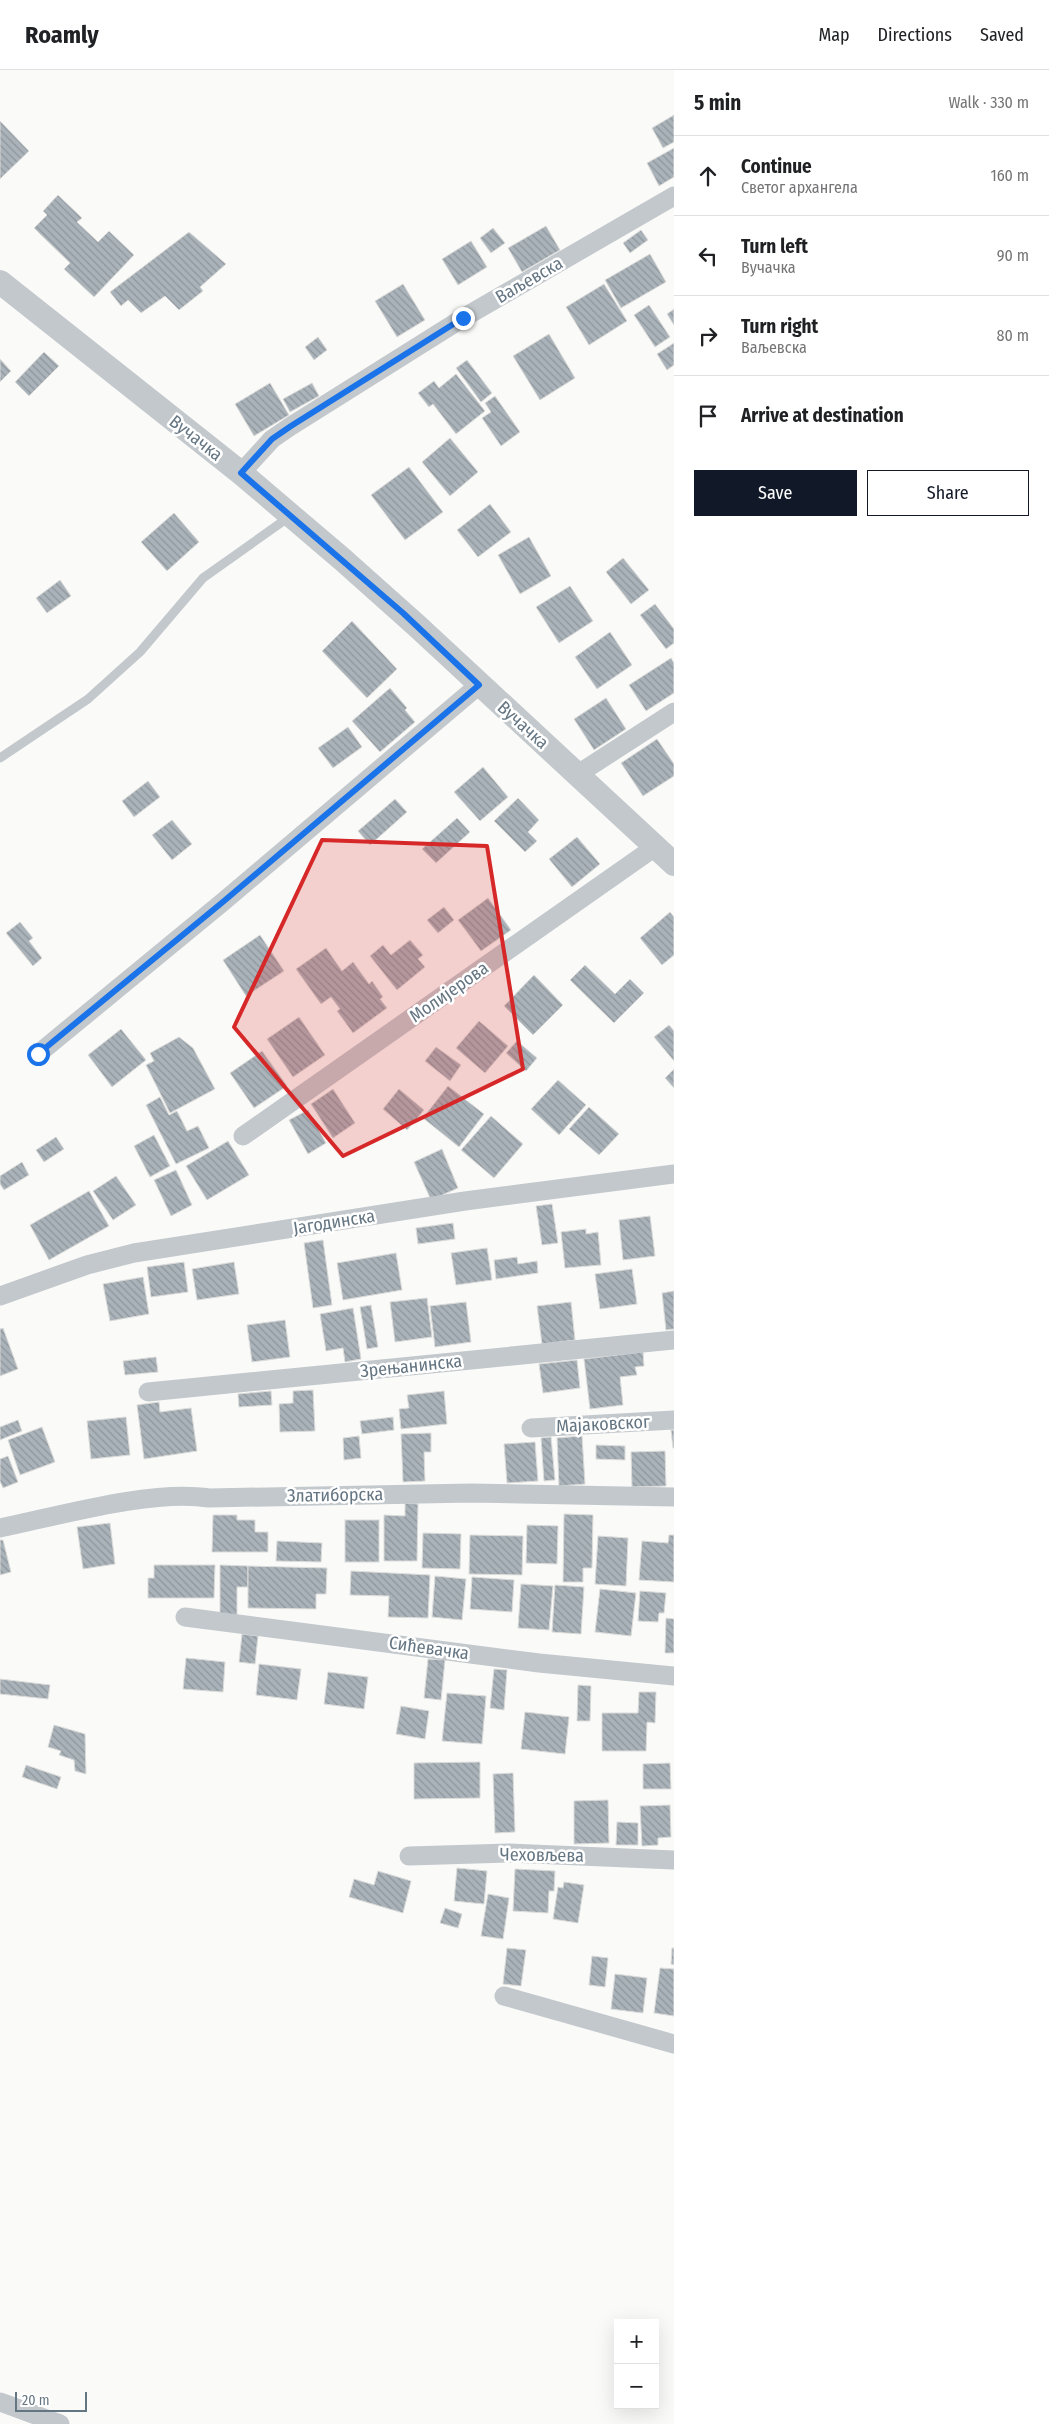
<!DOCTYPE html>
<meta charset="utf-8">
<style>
:root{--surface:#fff;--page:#f2f2f2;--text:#202124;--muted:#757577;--line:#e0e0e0;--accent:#111827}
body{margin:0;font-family:"Fira Sans Condensed",sans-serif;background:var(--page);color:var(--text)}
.controls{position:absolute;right:15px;bottom:15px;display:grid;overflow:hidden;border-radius:0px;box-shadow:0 5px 20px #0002}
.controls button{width:45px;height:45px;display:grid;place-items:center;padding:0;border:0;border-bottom:1px solid var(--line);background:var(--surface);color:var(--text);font:25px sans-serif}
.scale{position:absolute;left:15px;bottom:12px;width:72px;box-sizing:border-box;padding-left:5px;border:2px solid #657683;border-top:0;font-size:14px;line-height:18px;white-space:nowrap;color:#657683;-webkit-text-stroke:4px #fff;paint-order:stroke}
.stop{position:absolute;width:15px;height:15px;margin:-11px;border:4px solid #1a73e8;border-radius:50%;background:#fff}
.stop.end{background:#1a73e8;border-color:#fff;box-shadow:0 1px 5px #0008}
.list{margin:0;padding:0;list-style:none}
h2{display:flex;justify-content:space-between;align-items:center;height:65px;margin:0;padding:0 20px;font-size:21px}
h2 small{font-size:16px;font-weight:400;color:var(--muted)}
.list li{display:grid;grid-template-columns:32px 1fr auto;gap:15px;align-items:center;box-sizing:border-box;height:80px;padding:0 20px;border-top:1px solid var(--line)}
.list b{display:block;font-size:19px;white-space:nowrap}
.list p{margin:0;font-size:16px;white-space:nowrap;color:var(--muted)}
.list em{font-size:16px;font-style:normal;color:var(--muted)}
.actions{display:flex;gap:10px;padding:15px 20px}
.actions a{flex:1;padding:11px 0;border:1px solid var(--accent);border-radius:0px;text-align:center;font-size:18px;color:var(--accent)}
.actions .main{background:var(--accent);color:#fff}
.icon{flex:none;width:28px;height:28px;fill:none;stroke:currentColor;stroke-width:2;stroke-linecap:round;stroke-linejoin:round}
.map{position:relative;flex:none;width:674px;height:2354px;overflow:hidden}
header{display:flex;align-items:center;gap:30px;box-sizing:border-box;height:70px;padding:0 25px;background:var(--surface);border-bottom:1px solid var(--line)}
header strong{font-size:24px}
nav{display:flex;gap:28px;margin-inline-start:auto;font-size:18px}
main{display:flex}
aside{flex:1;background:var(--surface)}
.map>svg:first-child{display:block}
.building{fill:url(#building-back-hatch);stroke:#dcdcda}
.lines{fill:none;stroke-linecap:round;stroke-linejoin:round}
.service{stroke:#c3c8cc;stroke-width:9}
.minor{stroke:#c3c8cc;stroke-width:19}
.tertiary{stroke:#c3c8cc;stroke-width:24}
.route{stroke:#1a73e8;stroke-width:6}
.marked{fill:#d62828;fill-opacity:0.2;stroke:#d62828;stroke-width:4;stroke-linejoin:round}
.labels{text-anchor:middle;stroke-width:5;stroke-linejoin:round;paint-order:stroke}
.street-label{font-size:18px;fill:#657683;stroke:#fff}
</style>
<header>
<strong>Roamly</strong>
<nav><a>Map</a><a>Directions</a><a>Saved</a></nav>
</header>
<main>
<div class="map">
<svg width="674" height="2354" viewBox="0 0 674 2354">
<defs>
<pattern id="building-back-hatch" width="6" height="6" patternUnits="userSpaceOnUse" patternTransform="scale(1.25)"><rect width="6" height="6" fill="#aab3b9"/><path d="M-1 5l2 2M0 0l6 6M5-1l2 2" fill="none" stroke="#8e969c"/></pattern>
</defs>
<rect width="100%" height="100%" fill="#fafaf8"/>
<g class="building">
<polygon points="674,45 674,72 663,78 652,58"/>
<polygon points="0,51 29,81 0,109"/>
<polygon points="674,78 674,107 659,116 647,93"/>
<polygon points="58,125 82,148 77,152 98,172 109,161 134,185 94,227 64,199 70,193 34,158 47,145 43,141"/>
<polygon points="546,156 560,180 522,202 508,178"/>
<polygon points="493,158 505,173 491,183 480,168"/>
<polygon points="641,160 648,170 630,183 623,173"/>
<polygon points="189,162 226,194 200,217 203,221 179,240 165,226 141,243 128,230 121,236 110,222"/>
<polygon points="471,171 487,197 458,215 442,189"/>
<polygon points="650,184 666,212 621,238 605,210"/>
<polygon points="403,214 425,250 397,267 375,231"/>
<polygon points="604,214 627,251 589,275 566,237"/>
<polygon points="649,235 670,267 655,277 634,245"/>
<polygon points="674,239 674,255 667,244"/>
<polygon points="549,264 575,308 540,330 513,286"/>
<polygon points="318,267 327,280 314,290 305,277"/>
<polygon points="674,273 674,295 667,300 657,284"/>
<polygon points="44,282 59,296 29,326 15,312"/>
<polygon points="0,289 11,301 0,312"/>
<polygon points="467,290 492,323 481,332 456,298"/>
<polygon points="456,304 485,341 456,364 433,334 429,337 418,323 434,311 439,318"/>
<polygon points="270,313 289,345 254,366 235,334"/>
<polygon points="312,313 319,326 290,342 283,329"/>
<polygon points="495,326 520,362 501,376 482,348 491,342 485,333"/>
<polygon points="450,368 478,402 450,426 422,392"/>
<polygon points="409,397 443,442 405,470 371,425"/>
<polygon points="490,434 511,462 478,487 457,460"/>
<polygon points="174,443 199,472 167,501 141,472"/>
<polygon points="529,467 551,506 520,524 498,485"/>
<polygon points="623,488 649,520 631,534 606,502"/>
<polygon points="60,510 71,526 47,543 36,528"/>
<polygon points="570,516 593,551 559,573 536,537"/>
<polygon points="655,534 674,559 674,573 666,579 640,545"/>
<polygon points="352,551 397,599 367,628 322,581"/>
<polygon points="610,562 632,595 597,619 575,587"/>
<polygon points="671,588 674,593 674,623 646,641 629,615"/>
<polygon points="390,618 407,638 405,640 415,652 380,682 352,651"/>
<polygon points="606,628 626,659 594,680 574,649"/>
<polygon points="348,657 362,677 333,698 318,678"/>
<polygon points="657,669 674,694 674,706 643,726 621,693"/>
<polygon points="483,697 508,727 480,751 454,722"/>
<polygon points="148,711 160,727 134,747 122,731"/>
<polygon points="518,728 539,750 528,762 537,771 525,782 494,751"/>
<polygon points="395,729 407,742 370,775 358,761"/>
<polygon points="457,748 470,762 436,793 422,779"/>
<polygon points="172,750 192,774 172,790 152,765"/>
<polygon points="577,767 600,794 572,817 549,789"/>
<polygon points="488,828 511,860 481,881 458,850"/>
<polygon points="444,837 454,850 438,863 427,850"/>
<polygon points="670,842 674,847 674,885 662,895 640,868"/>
<polygon points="20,852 33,868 29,871 42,888 33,896 6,863"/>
<polygon points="260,865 284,901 246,926 223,890"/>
<polygon points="410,870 423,885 418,889 425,897 397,920 370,886 383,875 391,885"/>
<polygon points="326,878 342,901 353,892 369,914 372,911 383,927 380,929 387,938 353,963 337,941 340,939 331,927 321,934 296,899"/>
<polygon points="585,895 615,924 630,909 644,923 614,953 570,910"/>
<polygon points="534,905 563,935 533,965 504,936"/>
<polygon points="299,947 325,985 293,1007 267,969"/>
<polygon points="479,951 508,976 485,1003 456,978"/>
<polygon points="669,955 674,961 674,991 654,967"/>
<polygon points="121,959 146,990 112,1017 88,985"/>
<polygon points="179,967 193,978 215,1019 170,1043 146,995 154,991 150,983"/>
<polygon points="517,971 537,988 526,1001 506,983"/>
<polygon points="436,977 461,995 450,1011 425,991"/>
<polygon points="262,981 287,1016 254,1038 230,1003"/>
<polygon points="674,999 674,1018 665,1008"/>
<polygon points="558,1010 586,1035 559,1065 531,1039"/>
<polygon points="448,1016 484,1044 459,1077 423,1048"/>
<polygon points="333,1019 355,1053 333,1068 311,1034"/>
<polygon points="399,1019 424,1040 407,1060 383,1039"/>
<polygon points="160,1027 169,1045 177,1041 187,1061 198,1056 209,1078 176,1094 146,1035"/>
<polygon points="589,1037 619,1064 599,1085 569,1059"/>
<polygon points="308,1040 326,1073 308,1084 289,1050"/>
<polygon points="491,1046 523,1074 494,1108 461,1080"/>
<polygon points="154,1065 170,1096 150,1107 134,1076"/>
<polygon points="56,1067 64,1079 44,1092 36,1080"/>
<polygon points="228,1071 249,1105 207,1130 186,1096"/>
<polygon points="442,1079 458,1118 431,1130 414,1092"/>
<polygon points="22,1092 29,1105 4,1120 0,1114 0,1106"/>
<polygon points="176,1100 192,1135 171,1146 154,1110"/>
<polygon points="116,1106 136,1135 113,1150 93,1121"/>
<polygon points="89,1121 109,1156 49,1190 30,1155"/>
<polygon points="552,1134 558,1173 542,1175 536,1136"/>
<polygon points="650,1146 655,1186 623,1190 619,1150"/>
<polygon points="453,1153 455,1169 418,1174 416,1158"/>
<polygon points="586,1159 586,1164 598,1162 601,1195 565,1198 561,1162"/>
<polygon points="323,1170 332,1235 313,1238 304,1173"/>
<polygon points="487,1178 492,1210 456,1215 451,1183"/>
<polygon points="396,1183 402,1220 343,1230 337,1193"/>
<polygon points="517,1187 518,1194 537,1191 538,1203 496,1209 494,1190"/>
<polygon points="184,1192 188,1222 151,1227 147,1197"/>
<polygon points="234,1192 239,1224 197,1230 192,1199"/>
<polygon points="632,1199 637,1234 600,1239 595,1204"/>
<polygon points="143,1207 149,1244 110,1251 103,1214"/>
<polygon points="674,1221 674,1259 666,1260 662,1223"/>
<polygon points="427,1228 432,1267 395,1272 390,1232"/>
<polygon points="466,1232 471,1272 435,1277 430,1236"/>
<polygon points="571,1232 575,1270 542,1274 537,1236"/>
<polygon points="371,1235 378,1277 367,1279 360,1237"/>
<polygon points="353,1238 361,1289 345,1292 343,1278 326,1281 320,1244"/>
<polygon points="285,1250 290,1287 252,1292 247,1255"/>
<polygon points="3,1258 18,1299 0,1306 0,1259"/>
<polygon points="643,1282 644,1296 635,1297 637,1305 620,1307 623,1335 590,1339 584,1289"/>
<polygon points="156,1287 158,1302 125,1305 123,1291"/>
<polygon points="577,1290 580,1318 543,1323 539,1294"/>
<polygon points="313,1320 315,1361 280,1362 279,1334 293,1333 293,1321"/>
<polygon points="271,1321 272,1335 239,1337 238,1324"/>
<polygon points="444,1321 447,1354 401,1359 399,1339 409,1338 407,1325"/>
<polygon points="159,1332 160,1342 191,1338 197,1381 144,1389 137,1335"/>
<polygon points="126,1347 130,1385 91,1389 87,1351"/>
<polygon points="393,1347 394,1360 362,1364 360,1351"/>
<polygon points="18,1350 22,1361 0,1370 0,1357"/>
<polygon points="42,1357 55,1392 20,1405 8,1370"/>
<polygon points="671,1360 674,1360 674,1378 673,1378"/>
<polygon points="431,1363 431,1382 424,1382 425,1411 403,1412 401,1364"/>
<polygon points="359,1366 361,1388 344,1390 343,1368"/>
<polygon points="582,1366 585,1414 559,1416 557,1368"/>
<polygon points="551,1367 555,1410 544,1411 541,1368"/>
<polygon points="535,1372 538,1411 507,1413 504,1374"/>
<polygon points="596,1375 625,1376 625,1390 596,1389"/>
<polygon points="665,1381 666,1416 632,1417 631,1382"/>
<polygon points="8,1386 18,1412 3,1418 0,1411 0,1389"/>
<polygon points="405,1433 418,1434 417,1491 384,1491 384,1445 405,1446"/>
<polygon points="564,1444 593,1445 592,1498 583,1498 583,1512 563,1512"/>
<polygon points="213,1445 237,1445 237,1450 255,1450 255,1462 268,1462 268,1482 212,1482"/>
<rect x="345" y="1450" width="34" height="42"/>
<polygon points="110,1453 115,1494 83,1499 77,1457"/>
<polygon points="527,1455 558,1456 557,1494 526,1493"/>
<polygon points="423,1463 461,1464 460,1499 422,1498"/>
<polygon points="470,1465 523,1466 522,1505 469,1504"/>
<polygon points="669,1465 674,1465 674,1512 639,1510 642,1471 668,1473"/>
<polygon points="598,1466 628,1468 626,1516 595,1514"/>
<polygon points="0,1470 3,1470 11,1502 0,1505"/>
<polygon points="277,1471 322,1473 321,1492 276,1491"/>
<polygon points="154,1495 215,1495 214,1528 148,1528 148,1508 154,1508"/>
<polygon points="220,1495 248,1496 248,1517 237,1517 237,1548 220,1548"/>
<polygon points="248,1496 327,1498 326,1524 316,1524 316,1539 248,1538"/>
<polygon points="351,1501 430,1505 428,1548 388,1547 389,1526 350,1525"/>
<polygon points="435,1506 466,1509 462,1550 432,1547"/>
<polygon points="472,1507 514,1510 512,1542 470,1539"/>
<polygon points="521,1514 553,1516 549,1560 518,1558"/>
<polygon points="555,1515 584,1517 581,1564 552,1562"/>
<polygon points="600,1519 636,1523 631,1566 595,1562"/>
<polygon points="640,1521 666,1523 664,1543 659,1543 658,1552 638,1551"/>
<polygon points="666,1548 674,1549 674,1583 665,1583"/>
<polygon points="242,1564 258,1566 255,1594 239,1592"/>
<polygon points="186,1588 225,1592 223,1622 183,1619"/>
<polygon points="428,1589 445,1590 441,1630 424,1628"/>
<polygon points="259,1594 301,1599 297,1630 256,1625"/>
<polygon points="494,1599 507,1600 504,1640 490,1638"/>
<polygon points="328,1602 368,1607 364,1639 324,1634"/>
<polygon points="0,1609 50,1615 48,1629 0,1624"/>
<polygon points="578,1615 591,1616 590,1651 577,1651"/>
<polygon points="639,1622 656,1622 655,1653 647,1652 646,1681 602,1681 602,1643 638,1643"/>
<polygon points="447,1623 486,1626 482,1674 442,1671"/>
<polygon points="401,1636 429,1641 425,1669 396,1664"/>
<polygon points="525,1642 569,1647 565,1684 521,1679"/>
<polygon points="54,1655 85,1664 86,1704 75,1701 74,1690 59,1685 61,1681 48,1677"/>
<polygon points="480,1692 480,1728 414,1729 414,1693"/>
<polygon points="670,1693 671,1719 643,1719 643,1694"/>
<polygon points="26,1695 61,1707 57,1719 22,1707"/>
<polygon points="513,1703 515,1762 495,1763 493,1704"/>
<polygon points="608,1730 609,1773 574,1774 574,1731"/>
<polygon points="670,1735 671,1767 658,1768 658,1775 642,1776 640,1736"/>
<polygon points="617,1752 638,1753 638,1775 616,1775"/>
<polygon points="457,1798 487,1801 484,1834 454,1831"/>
<polygon points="515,1799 555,1801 554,1821 549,1821 548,1843 513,1841"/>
<polygon points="378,1801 411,1811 403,1843 349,1827 354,1809 374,1815"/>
<polygon points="564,1812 584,1815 578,1853 553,1849 558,1817 563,1818"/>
<polygon points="488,1824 509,1828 503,1869 481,1866"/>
<polygon points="445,1838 462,1844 458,1858 440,1853"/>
<polygon points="507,1878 526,1880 521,1916 503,1914"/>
<polygon points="672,1878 674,1878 674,1895 671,1894"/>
<polygon points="592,1886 608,1888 605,1917 589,1915"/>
<polygon points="660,1898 674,1899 674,1946 654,1943"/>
<polygon points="615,1904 647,1908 643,1943 611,1939"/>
</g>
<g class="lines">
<polyline class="service" points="0,688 88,629 140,582 203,508 289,447"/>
<g class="minor">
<polyline points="241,403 272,369 291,356 463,248 674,126"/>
<polyline points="578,704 674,642"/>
<polyline points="38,984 224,831 479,615"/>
<polyline points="243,1066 655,777"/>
<polyline points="0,1226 87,1195 134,1183 465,1131 674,1104"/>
<polyline points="148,1322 674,1270"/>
<polyline points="531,1358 674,1350"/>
<path d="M 0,1458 C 59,1446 152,1419 209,1428 L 472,1423 L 674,1427"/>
<polyline points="185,1547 539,1593 674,1606"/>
<polyline points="409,1786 509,1783 674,1790"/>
<polyline points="504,1926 674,1974"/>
<polyline points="0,2332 60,2354"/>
</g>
<polyline class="tertiary" points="0,212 241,403 342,489 416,555 674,794"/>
</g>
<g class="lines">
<polyline class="route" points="38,984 224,831 479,615 403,543 241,403 272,369 291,356 463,248"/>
</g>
<path class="marked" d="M 322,770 L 487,776 L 523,999 L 343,1086 L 234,957 Z"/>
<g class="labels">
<g class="street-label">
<text transform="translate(529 210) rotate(-30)" y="6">Ваљевска</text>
<text transform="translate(196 368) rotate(38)" y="6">Вучачка</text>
<text transform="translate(523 655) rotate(42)" y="6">Вучачка</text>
<text transform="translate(449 922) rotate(-35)" y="6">Молијерова</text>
<text transform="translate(334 1152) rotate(-9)" y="6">Јагодинска</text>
<text transform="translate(411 1296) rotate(-6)" y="6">Зрењанинска</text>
<text transform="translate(603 1354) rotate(-3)" y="6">Мајаковског</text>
<text transform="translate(335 1425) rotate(-1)" y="6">Златиборска</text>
<text transform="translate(429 1578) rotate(8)" y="6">Сићевачка</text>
<text transform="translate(542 1785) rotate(1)" y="6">Чеховљева</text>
</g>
</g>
</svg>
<div class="controls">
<button>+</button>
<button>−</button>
</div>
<div class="scale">20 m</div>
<div class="stop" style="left:38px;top:984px"></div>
<div class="stop end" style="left:463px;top:248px"></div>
</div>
<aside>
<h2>5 min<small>Walk · 330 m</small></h2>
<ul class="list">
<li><svg class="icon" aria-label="ahead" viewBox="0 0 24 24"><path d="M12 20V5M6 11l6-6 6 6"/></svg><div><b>Continue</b><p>Светог архангела</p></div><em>160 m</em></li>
<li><svg class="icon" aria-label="left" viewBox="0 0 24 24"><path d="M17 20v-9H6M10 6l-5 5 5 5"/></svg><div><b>Turn left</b><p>Вучачка</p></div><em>90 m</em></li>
<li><svg class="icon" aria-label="right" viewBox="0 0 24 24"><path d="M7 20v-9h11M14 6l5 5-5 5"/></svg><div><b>Turn right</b><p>Ваљевска</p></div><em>80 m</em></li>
<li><svg class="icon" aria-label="arrive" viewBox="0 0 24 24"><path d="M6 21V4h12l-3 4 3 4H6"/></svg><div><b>Arrive at destination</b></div></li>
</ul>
<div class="actions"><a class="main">Save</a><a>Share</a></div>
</aside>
</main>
